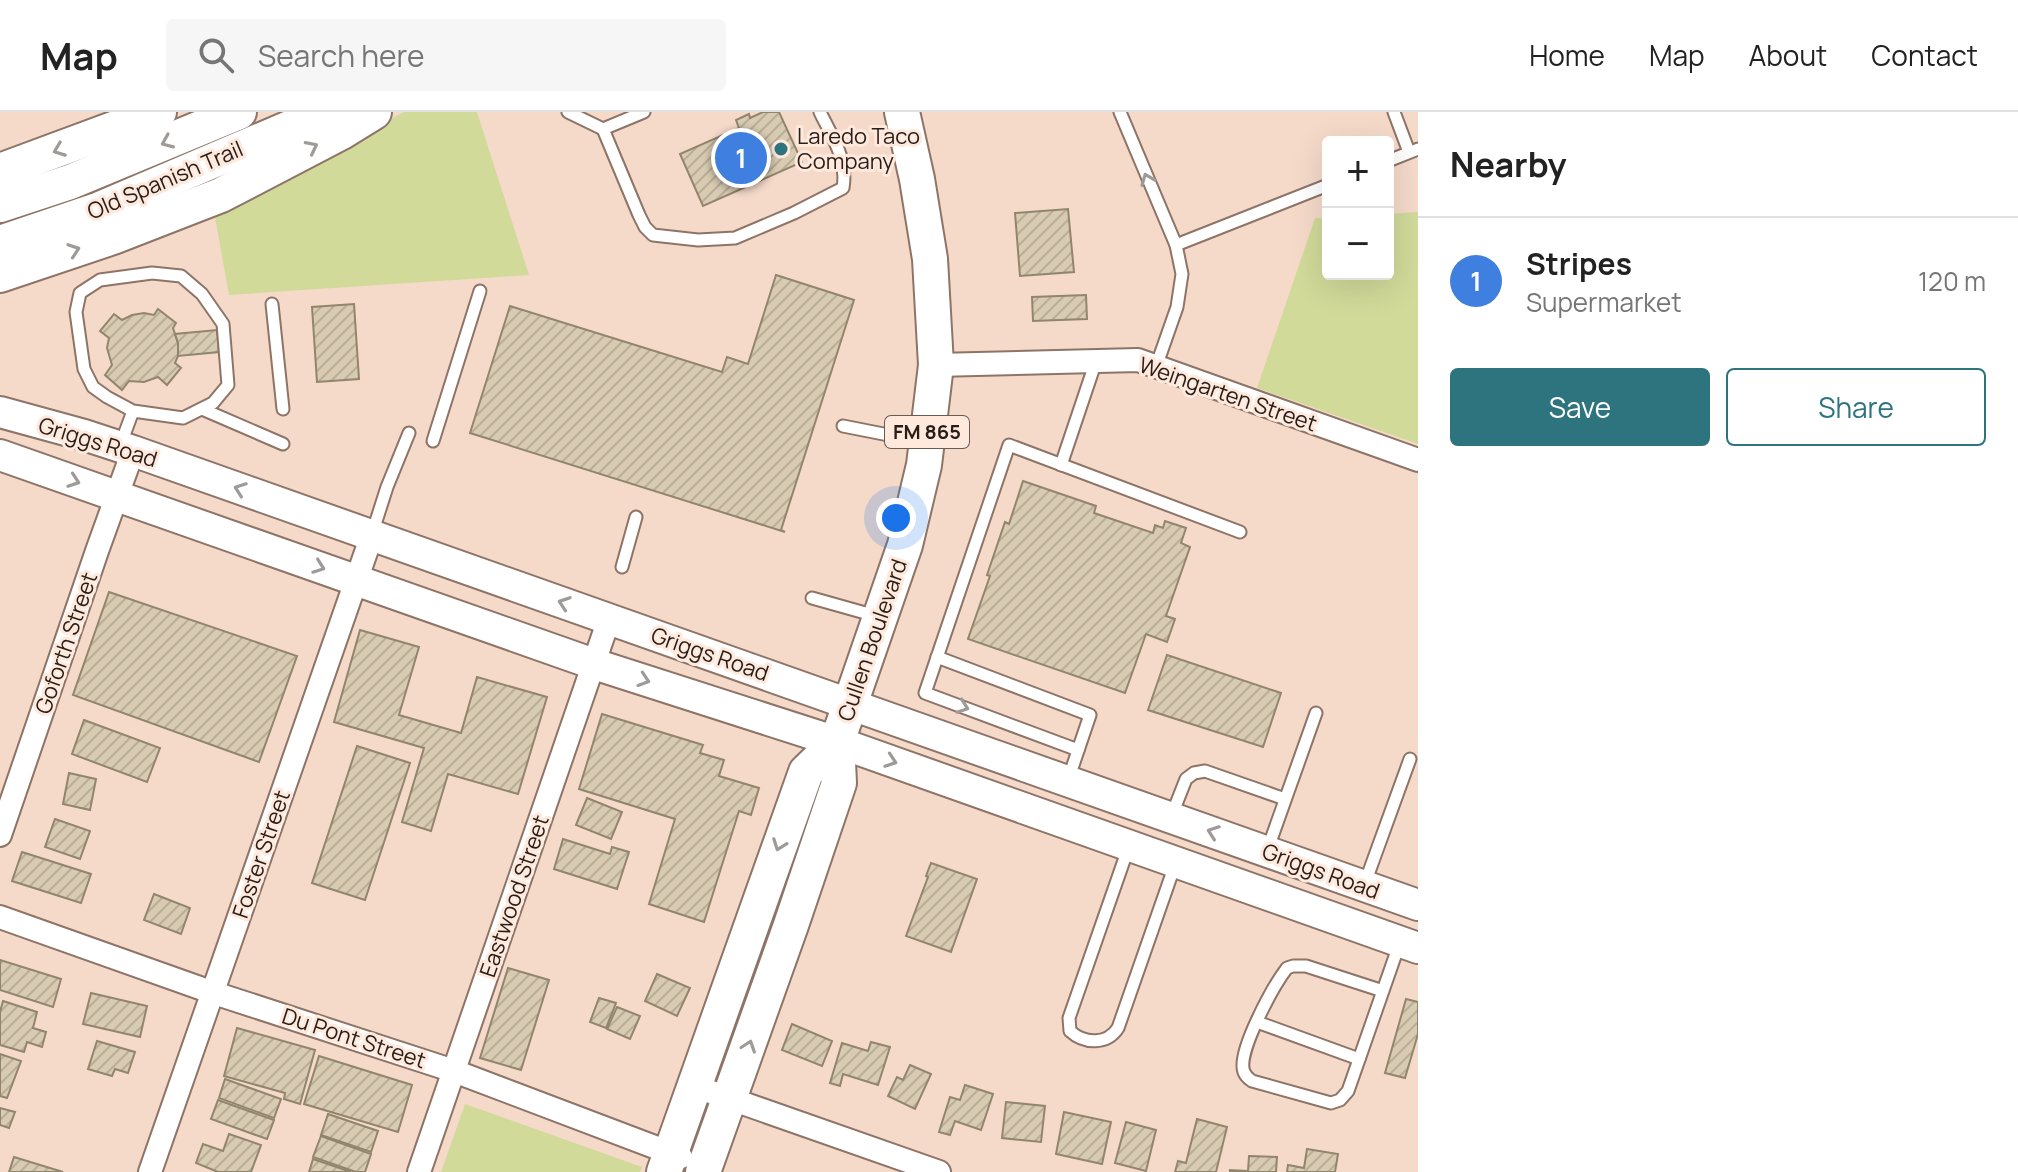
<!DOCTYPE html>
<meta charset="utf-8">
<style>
:root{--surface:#fff;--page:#f6f6f6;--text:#222;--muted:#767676;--line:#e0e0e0;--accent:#2d747f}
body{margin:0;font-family:Manrope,sans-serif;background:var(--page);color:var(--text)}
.controls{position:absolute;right:24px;top:24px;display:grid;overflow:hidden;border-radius:8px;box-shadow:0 8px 32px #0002}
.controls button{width:72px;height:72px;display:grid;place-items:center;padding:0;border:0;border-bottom:2px solid var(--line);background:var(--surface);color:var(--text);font:40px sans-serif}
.you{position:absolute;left:896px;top:406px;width:28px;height:28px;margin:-20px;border:6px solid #fff;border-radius:50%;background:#1a73e8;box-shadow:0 0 0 12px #1a73e833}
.badge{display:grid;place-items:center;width:52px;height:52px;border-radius:50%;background:var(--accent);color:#fff;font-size:26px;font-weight:700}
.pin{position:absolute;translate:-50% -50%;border:4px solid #fff;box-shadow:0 2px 8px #0006}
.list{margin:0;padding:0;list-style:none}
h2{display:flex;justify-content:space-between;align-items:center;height:104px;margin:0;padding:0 32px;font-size:34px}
h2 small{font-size:26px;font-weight:400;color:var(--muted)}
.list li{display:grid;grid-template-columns:52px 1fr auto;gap:24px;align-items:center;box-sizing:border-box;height:128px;padding:0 32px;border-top:2px solid var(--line)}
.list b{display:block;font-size:30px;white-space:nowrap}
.list p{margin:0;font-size:26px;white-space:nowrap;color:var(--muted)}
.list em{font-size:26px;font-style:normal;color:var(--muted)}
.actions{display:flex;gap:16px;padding:24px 32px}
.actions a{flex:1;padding:18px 0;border:2px solid var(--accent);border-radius:8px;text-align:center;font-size:28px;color:var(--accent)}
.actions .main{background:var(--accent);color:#fff}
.icon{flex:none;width:44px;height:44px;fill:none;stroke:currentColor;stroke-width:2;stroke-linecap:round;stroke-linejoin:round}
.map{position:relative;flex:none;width:1418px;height:1060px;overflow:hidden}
header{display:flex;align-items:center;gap:48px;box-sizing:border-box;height:112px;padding:0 40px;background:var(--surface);border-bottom:2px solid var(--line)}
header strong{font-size:38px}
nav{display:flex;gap:44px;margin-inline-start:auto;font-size:28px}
.search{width:560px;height:72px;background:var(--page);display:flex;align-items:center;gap:20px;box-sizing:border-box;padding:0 28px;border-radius:8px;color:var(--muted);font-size:30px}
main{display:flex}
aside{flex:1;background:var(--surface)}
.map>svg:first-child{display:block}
.grass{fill:#d1da99}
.building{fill:url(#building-hatch);stroke:#92856e;stroke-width:2}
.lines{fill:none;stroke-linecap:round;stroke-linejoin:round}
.service-casing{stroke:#8d7467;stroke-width:15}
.minor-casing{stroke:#8d7467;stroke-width:26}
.secondary-casing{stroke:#8d7467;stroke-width:34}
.primary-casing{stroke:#8d7467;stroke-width:38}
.service{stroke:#fff;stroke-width:11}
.minor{stroke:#fff;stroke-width:22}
.secondary{stroke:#fff;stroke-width:30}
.primary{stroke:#fff;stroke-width:34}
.oneway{stroke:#9e9a97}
.poi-dot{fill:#2d747f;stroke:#ffe8dc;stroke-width:3}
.labels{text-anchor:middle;stroke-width:6;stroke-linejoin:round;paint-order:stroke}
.shield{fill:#ffe8dc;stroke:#685b53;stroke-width:2}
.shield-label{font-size:20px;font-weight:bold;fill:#281e18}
.poi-label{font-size:22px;fill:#281e18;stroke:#ffe8dc;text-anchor:start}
.street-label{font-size:22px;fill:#281e18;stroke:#ffe8dc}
</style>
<header>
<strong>Map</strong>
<div class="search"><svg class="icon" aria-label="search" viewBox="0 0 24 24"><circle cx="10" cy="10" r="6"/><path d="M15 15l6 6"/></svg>Search here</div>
<nav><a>Home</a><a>Map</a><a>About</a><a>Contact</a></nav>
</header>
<main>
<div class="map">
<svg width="1418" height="1060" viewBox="0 0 1418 1060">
<defs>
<pattern id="building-hatch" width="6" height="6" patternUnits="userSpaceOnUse" patternTransform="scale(2)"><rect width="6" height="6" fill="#d8cbb2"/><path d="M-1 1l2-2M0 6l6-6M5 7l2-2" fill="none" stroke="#b9ae98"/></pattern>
</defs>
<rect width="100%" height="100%" fill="#f5daca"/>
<g class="grass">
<polygon points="404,0 477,0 529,163 229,183 213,94 249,79"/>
<polygon points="1418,100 1418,332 1257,276 1315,106 1328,106 1328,162 1388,162 1388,102"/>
<polygon points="465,992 642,1055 640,1060 441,1060"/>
</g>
<g class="building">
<polygon points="763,0 779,0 802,50 703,94 680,42 739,16 736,8 749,2 750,6"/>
<polygon points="1068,97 1074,160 1020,164 1015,101"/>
<polygon points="776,163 854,188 781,418 785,420 470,321 510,194 722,260 727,245 748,252"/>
<polygon points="1086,183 1087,207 1033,209 1032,185"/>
<polygon points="354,192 359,267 317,270 312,195"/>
<polygon points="158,197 176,211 173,216 178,231 178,244 175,251 181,256 167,273 158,265 144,270 129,269 122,278 105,263 112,253 107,236 109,226 100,219 114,202 122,208 132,203 144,201 154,203"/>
<polygon points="217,218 219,240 178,244 178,231 175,222"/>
<polygon points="1023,369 1096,394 1094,401 1153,421 1155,413 1163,416 1165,409 1186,416 1181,431 1190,435 1166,504 1175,507 1167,530 1146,522 1125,581 968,527 990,464 987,463 1005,410 1009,412"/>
<polygon points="109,480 297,544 259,650 73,583"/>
<polygon points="360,518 419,535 399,603 461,621 477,565 547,585 518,682 448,662 431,719 402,710 424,636 334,610"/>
<polygon points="1167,543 1281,581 1263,635 1148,598"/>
<polygon points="602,602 703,633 700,641 724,648 719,664 759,676 751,703 739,699 704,810 649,792 675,707 579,677"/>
<polygon points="84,608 160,636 147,670 72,642"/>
<polygon points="357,634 410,651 365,788 312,771"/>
<polygon points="69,661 96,667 90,698 63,692"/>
<polygon points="587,686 622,700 611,727 576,713"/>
<polygon points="55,707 90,719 80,747 45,735"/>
<polygon points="563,727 610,742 612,735 629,740 617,777 554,757"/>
<polygon points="22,740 91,762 81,791 12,769"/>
<polygon points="931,751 977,767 951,840 906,824 928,765 926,764"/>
<polygon points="154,782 190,796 181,822 144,808"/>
<polygon points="0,848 61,867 53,895 0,878"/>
<polygon points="508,856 549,868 521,958 480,946"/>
<polygon points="657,862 690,876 677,904 645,889"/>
<polygon points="91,881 147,894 140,925 83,912"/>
<polygon points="599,886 616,891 606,916 590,910"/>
<polygon points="1406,887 1418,890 1418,922 1405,966 1385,961"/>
<polygon points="3,889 37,900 33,916 46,920 42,935 27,930 24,940 0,933 0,900"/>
<polygon points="617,895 640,904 630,927 607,917"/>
<polygon points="792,912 832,929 822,954 782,938"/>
<polygon points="237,916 315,938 300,992 284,987 285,981 224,964"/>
<polygon points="97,929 135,940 128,961 115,957 112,964 88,957"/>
<polygon points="871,930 890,935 878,973 843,962 840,974 830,971 842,931 868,939"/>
<polygon points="0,942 21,949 7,986 0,984"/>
<polygon points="319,944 412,973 398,1020 304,992"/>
<polygon points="910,953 931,962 915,997 888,984 897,965 903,968"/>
<polygon points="225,967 281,987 274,1006 219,986"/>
<polygon points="965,973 993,982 981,1018 955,1009 950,1023 939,1020 950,985 960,988"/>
<polygon points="218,988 274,1008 267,1027 211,1007"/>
<polygon points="1006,990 1045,994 1041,1030 1002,1026"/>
<polygon points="0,996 15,1000 9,1016 0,1013"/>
<polygon points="1064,1000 1111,1010 1102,1052 1056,1042"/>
<polygon points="328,1002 378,1019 371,1040 321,1023"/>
<polygon points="1197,1007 1227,1015 1216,1060 1175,1060 1178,1049 1186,1051"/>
<polygon points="1126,1010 1156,1018 1146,1059 1115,1051"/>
<polygon points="229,1022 261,1033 251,1060 218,1060 196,1051 203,1032 223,1039"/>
<polygon points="321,1024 371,1042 365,1060 356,1060 313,1045"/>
<polygon points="1307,1037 1338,1042 1335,1060 1287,1060 1288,1053 1304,1056"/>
<polygon points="1249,1044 1277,1045 1276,1060 1230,1060 1230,1058 1248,1059"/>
<polygon points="14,1045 63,1060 9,1060"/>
<polygon points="313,1047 351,1060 309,1060"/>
</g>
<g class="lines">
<defs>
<g id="service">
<polyline points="568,0 603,17 644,0"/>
<polyline points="1120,0 1176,133 1182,162 1177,195 1156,255"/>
<polyline points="1394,0 1409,40"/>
<path d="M 603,17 L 639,103 L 645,115 L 653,123 L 698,128 L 735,126 L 794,101 L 843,76 C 848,47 832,25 820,0"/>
<polyline points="1388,49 1418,37"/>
<polyline points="1176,133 1328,73"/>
<polyline points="272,192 283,297"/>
<polyline points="202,297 283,332"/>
<polyline points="843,314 924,330"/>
<polyline points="433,329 480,179"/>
<polyline points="120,334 133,299 183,306 213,291 228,273 223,212 202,182 181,164 152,161 100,168 80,181 76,200 84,257 93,275 107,285 133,299"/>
<polyline points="1061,353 1096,249"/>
<polyline points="372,422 387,375 409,321"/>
<polyline points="622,455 636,405"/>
<polyline points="812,486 876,504"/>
<polyline points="937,545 1090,603 1068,668"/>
<polyline points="1078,638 925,581 1009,333 1240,420"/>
<polyline points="1171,705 1186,667 1194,661 1205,659 1285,687"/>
<path d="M 1129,734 L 1069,906 L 1070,919 C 1084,932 1107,933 1118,916 L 1176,750"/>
<polyline points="1267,739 1316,601"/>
<polyline points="1365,771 1410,647"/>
<path d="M 1383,879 L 1306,854 L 1293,854 L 1287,856 C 1274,873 1236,941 1244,960 C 1246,965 1248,966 1252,969 L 1331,991 L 1340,988 L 1348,979 L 1400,830"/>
<polyline points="1257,910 1359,947"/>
</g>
<g id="minor">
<polyline points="936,253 1138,248 1418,348"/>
<polyline points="0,723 97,439 133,339"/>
<polyline points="0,805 214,881 454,959 681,1045"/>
<polyline points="694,974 939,1060"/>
<polyline points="150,1060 372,423"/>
<polyline points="419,1060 609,507"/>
</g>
<g id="secondary">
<polyline points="0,300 84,323 133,339 1418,793"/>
<polyline points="0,343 594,552 837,630 1418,836"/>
</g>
<g id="primary">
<polyline points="0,59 159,0"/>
<polyline points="0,93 70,70 239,0"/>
<polyline points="0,131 100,97 327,0"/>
<polyline points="0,163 113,125 221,83 340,21 374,0"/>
<polyline points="664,1060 806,660 837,630"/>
<polyline points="703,1060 791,813 839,671 837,630 905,433 924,353 936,253 930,147 917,67 902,0"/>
</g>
</defs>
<use href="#service" class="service-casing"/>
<use href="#minor" class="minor-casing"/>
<use href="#secondary" class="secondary-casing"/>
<use href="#primary" class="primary-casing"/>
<use href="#service" class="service"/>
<use href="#minor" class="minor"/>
<use href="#secondary" class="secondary"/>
<use href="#primary" class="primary"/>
</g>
<defs><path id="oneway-chevron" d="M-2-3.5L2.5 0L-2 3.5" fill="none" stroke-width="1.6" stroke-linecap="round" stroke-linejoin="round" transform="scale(2)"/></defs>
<g class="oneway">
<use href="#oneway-chevron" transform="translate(167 30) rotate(157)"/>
<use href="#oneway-chevron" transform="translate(312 35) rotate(-27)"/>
<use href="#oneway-chevron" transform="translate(59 38) rotate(159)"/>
<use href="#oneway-chevron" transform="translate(1147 67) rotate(-112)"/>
<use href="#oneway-chevron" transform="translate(74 138) rotate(-19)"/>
<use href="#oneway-chevron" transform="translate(74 369) rotate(19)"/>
<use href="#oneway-chevron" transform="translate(240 377) rotate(-160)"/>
<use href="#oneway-chevron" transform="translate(319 455) rotate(20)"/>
<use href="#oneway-chevron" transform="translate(564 491) rotate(-161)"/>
<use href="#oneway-chevron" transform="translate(644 568) rotate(18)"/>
<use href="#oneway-chevron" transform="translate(963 595) rotate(20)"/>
<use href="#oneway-chevron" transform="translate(891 649) rotate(19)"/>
<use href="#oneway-chevron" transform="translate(1213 720) rotate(-160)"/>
<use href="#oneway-chevron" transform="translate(779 733) rotate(110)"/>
<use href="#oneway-chevron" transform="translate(749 934) rotate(-71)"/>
</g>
<circle class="poi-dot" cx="781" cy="37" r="8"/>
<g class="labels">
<rect class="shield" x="885" y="304" width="84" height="32" rx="6"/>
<g class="shield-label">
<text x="927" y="327">FM 865</text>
</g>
<g class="poi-label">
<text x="797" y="32">Laredo Taco<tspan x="797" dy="25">Company</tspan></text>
</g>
<g class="street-label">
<text transform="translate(165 68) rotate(-23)" y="8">Old Spanish Trail</text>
<text transform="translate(1228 282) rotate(19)" y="8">Weingarten Street</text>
<text transform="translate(98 330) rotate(17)" y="8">Griggs Road</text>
<text transform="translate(872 528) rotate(-71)" y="8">Cullen Boulevard</text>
<text transform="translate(66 531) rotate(-71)" y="8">Goforth Street</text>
<text transform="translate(710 542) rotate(19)" y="8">Griggs Road</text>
<text transform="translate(261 742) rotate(-71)" y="8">Foster Street</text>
<text transform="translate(1321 759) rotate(20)" y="8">Griggs Road</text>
<text transform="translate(514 784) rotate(-71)" y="8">Eastwood Street</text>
<text transform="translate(354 926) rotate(18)" y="8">Du Pont Street</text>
</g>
</g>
</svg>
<div class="controls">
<button>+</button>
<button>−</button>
</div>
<div class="you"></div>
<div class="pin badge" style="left:741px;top:46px;background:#3f7fe0">1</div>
</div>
<aside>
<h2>Nearby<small></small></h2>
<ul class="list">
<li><span class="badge" style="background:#3f7fe0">1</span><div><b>Stripes</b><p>Supermarket</p></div><em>120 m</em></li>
</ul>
<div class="actions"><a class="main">Save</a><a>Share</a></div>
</aside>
</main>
